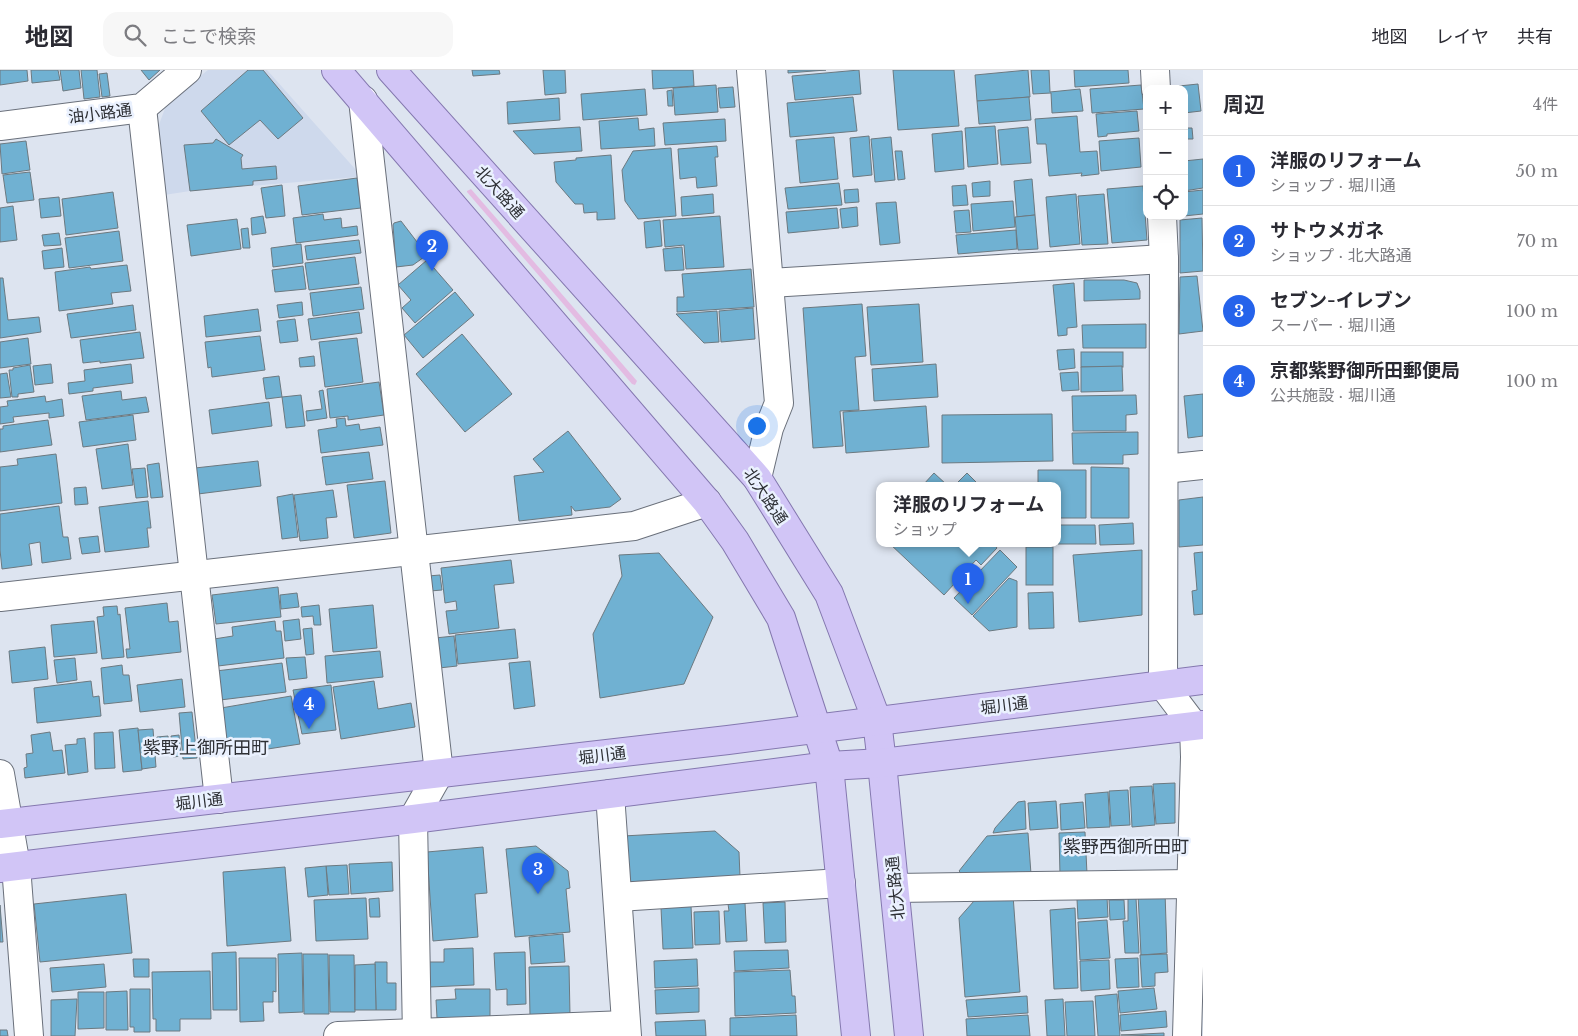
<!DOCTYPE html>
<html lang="ja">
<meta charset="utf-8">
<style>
:root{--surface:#fff;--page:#f7f7f7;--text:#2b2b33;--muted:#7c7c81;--line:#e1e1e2;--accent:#2563eb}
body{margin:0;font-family:"Libre Baskerville","Noto Sans JP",serif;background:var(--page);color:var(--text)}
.controls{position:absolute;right:15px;top:15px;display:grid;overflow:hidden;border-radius:10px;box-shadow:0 5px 20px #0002}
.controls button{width:45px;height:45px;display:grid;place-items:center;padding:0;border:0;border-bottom:1px solid var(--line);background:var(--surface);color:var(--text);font:25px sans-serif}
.you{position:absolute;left:756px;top:355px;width:18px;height:18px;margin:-12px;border:4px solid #fff;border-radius:50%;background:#1a73e8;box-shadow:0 0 0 8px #1a73e833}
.badge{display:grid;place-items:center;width:32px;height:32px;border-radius:50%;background:var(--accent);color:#fff;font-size:16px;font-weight:700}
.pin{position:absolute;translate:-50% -41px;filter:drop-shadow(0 1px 2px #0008)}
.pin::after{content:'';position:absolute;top:26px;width:18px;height:15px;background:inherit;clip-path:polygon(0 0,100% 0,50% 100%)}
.popup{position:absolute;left:876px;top:412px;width:185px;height:65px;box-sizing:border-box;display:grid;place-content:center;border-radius:10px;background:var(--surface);filter:drop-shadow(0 1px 4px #0005);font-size:16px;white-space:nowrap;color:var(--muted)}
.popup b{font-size:19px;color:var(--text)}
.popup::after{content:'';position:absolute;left:50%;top:100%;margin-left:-10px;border:10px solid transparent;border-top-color:var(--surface)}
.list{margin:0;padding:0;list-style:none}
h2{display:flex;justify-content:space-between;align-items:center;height:65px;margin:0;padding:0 20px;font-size:21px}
h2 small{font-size:16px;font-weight:400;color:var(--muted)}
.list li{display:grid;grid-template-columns:32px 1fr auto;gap:15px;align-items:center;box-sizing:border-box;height:70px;padding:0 20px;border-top:1px solid var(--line)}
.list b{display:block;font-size:19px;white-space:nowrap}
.list p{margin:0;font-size:16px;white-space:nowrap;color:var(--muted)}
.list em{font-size:16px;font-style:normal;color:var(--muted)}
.icon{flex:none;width:28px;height:28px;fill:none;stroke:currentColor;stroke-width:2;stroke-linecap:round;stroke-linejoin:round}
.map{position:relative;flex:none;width:1203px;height:966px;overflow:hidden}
header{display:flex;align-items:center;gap:30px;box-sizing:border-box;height:70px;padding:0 25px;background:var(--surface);border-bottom:1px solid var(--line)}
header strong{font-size:24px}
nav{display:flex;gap:28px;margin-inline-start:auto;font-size:18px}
.search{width:350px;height:45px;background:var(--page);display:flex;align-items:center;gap:12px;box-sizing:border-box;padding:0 18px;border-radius:15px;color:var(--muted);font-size:19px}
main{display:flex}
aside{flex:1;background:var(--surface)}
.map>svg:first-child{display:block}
.built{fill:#ced9ec}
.green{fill:#e3bbe2}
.building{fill:#70b1d2;stroke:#6c7980}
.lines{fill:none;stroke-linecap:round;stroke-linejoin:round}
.minor-casing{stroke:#6a707b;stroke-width:30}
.major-casing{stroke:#8478af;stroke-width:30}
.minor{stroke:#fff;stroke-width:28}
.major{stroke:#d1c5f6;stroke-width:28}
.labels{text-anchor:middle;stroke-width:5;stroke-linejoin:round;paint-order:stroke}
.street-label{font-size:16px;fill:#2e3035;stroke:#eaf1fe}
.neighbourhood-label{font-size:18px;fill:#2e3035;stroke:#eaf1fe}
</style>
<header>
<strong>地図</strong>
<div class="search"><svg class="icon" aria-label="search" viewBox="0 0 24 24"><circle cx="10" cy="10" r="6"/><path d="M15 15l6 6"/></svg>ここで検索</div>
<nav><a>地図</a><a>レイヤ</a><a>共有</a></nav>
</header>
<main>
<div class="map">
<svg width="1203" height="966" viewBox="0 0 1203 966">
<rect width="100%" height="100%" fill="#dde4f0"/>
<polygon class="built" points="208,0 267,0 356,100 357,107 190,121 164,125 157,60 167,33"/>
<polygon class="green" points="471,119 637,311 635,315 632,314 467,122 467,121"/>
<g class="building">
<polygon points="0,0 27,0 28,11 0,15"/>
<polygon points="31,0 58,0 60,10 32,13"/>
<polygon points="60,0 79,0 81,18 63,21"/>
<polygon points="81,0 97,0 100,27 84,29"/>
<polygon points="141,0 160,0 149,10"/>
<polygon points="248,0 263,0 303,48 278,69 260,50 229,75 201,41"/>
<polygon points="472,0 499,0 500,4 473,6"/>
<polygon points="543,0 565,0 566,23 545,25"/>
<polygon points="652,0 693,0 694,16 653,19"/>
<polygon points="788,0 826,0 788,3"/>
<polygon points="859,0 861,24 795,30 792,6"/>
<polygon points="893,0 954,0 959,56 898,60"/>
<polygon points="1028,0 1030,27 977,31 975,5"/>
<polygon points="1031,0 1049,0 1050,22 1080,19 1083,41 1052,43 1051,23 1033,24"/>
<polygon points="1074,0 1128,0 1129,13 1075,17"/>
<polygon points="107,3 110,26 102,27 99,4"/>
<polygon points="1198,14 1201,41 1184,43 1184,19 1179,19 1179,16"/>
<polygon points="716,15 718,42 675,45 673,18"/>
<polygon points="1141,15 1144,39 1092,43 1090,19"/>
<polygon points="733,17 735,37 720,38 718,18"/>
<polygon points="645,19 647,45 583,50 581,24"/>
<polygon points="672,20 673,36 668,36 667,21"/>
<polygon points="853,27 857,61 790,67 787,33"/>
<polygon points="1029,27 1031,50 979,54 977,31"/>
<polygon points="559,28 560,50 508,54 507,32"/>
<polygon points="1137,41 1139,61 1107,64 1107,66 1098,67 1096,44"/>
<polygon points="1077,46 1080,82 1097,81 1099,104 1081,106 1082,103 1049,106 1046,74 1037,74 1035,49"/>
<polygon points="638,48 639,60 654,58 655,76 601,79 599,51"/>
<polygon points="725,49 726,71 665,75 663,53"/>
<polygon points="995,56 998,94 968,97 965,58"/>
<polygon points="580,57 582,81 534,84 513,61"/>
<polygon points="1028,57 1031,93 1001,95 998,60"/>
<polygon points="1184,58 1192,58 1193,69 1184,69"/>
<polygon points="962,61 964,99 935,102 932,64"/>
<polygon points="869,66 872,105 853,107 850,68"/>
<polygon points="834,67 838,109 800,113 796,70"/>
<polygon points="891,67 895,110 875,112 871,69"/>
<polygon points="1139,68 1141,97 1101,101 1099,71"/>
<polygon points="216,69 243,85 241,88 242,99 276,96 277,109 253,111 253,115 190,121 184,75 213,73"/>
<polygon points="26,71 30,100 2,104 0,74"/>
<polygon points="717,76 718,87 715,87 717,116 697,118 696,107 680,109 678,79"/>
<polygon points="671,78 676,146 638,149 625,131 622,100 633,81"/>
<polygon points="895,81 902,81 905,109 898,110"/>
<polygon points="611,85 615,149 597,150 597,142 584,143 583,134 575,134 556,112 554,92 576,90 576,88"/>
<polygon points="1203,89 1203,118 1184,121 1184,91"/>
<polygon points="30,102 34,130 7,133 3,105"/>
<polygon points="357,108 361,138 302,145 298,116"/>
<polygon points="1032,109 1035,145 1017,147 1014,111"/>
<polygon points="990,111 990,126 973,127 972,113"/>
<polygon points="839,113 842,135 788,139 785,118"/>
<polygon points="282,115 285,146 266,148 261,118"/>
<polygon points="966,115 968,135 953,136 952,116"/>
<polygon points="1143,116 1147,170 1112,173 1107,119"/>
<polygon points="858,119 859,132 845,133 844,120"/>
<polygon points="1203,120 1203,144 1184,146 1184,122"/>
<polygon points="113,122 118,158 66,165 62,129"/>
<polygon points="713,124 714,143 682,146 681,127"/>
<polygon points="1076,124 1080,174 1050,177 1046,127"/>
<polygon points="1104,124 1108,174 1082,175 1078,126"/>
<polygon points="59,127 61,146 41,148 39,129"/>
<polygon points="1013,131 1015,157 973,161 971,134"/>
<polygon points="896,132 900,173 880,175 876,133"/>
<polygon points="13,136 17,170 0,172 0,138"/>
<polygon points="857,137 858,156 842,158 840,139"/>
<polygon points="837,138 839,158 788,163 786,142"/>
<polygon points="969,140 971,162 956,163 954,141"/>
<polygon points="323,144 324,150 341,148 342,158 357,156 358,165 296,173 293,148"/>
<polygon points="1035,145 1038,179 1018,180 1015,147"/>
<polygon points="263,146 266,163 252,165 251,148"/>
<polygon points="720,146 724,197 686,199 684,175 665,177 663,150"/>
<polygon points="1202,148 1203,201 1180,203 1180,150"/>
<polygon points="237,149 241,179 191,186 187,155"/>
<polygon points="660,150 662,176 646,178 644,152"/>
<polygon points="401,151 427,185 413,195 396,197 393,155 394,153"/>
<polygon points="248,158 250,178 243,178 241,159"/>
<polygon points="1016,160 1017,179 958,184 956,165"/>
<polygon points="119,161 123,191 69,198 65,168"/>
<polygon points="59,163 61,175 44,176 42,165"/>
<polygon points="359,170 361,183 307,190 305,176"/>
<polygon points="301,174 303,193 273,197 271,178"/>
<polygon points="682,177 684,200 665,201 663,179"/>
<polygon points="62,178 64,197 44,199 42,181"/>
<polygon points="355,187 359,214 309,220 305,193"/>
<polygon points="427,190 453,220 415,253 402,238 411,230 398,215"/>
<polygon points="127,195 131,221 111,223 113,234 59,241 55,202 90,197 91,199"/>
<polygon points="303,196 306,219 275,222 272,200"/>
<polygon points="751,199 754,237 677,242 677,227 684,227 682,204"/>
<polygon points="1197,206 1203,261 1179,264 1180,207"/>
<polygon points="0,208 3,208 8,250 39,247 41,262 0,268"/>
<polygon points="1084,210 1124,210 1137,213 1140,221 1140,229 1084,231"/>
<polygon points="1074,213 1077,257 1067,258 1067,265 1058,266 1053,215"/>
<polygon points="361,217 364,239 313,246 310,223"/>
<polygon points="455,222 474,245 423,288 404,265"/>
<polygon points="302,232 303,245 279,248 277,235"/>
<polygon points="862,234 866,286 855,287 859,340 840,341 843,376 813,378 803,238"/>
<polygon points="919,234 923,292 871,295 867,237"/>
<polygon points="133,235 136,260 71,268 67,244"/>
<polygon points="753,238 755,269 721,272 719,241"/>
<polygon points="258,239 261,261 206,267 204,246"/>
<polygon points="717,241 719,272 704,273 676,244"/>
<polygon points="359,242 362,263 311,270 308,249"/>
<polygon points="295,249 298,271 280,273 277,251"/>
<polygon points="1146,254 1146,278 1083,278 1082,255"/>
<polygon points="140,262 144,288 100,293 100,291 83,293 80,270"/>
<polygon points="462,264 512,324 465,362 416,304"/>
<polygon points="260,266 265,300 212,307 211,297 208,298 205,272"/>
<polygon points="28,268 31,294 0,298 0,272"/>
<polygon points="357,268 363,312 325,317 319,272"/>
<polygon points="1074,279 1075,298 1059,300 1057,280"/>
<rect x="1081" y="282" width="42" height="15"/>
<polygon points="314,286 315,296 300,297 299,288"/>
<polygon points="51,294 53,313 35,315 33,296"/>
<polygon points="131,294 133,313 93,318 93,321 69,324 68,313 85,311 84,300"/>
<polygon points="936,294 938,327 874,331 872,299"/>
<polygon points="30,295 34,322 18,324 18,327 12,327 9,300 13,300 13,298"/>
<polygon points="1122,296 1123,321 1081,322 1081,297"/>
<polygon points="1078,302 1079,320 1062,321 1060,303"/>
<polygon points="7,303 11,327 0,328 0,304"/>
<polygon points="279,306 282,327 266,329 263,308"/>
<polygon points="379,312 384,345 348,350 348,346 330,348 327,319"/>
<polygon points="323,320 327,348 307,351 306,341 322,339 319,321"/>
<polygon points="121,321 122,330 146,327 149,342 86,350 82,326"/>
<polygon points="1203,324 1203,366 1188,368 1184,326"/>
<polygon points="301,325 305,356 286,358 282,327"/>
<polygon points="1136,325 1137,344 1126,345 1126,361 1073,361 1072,326"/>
<polygon points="45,326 46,332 62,329 64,346 49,348 49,343 13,347 14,352 0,354 0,337 8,336 7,331"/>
<polygon points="269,332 272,356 212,364 209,340"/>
<polygon points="926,336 929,377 846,383 843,342"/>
<polygon points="1052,344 1053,391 942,393 942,345"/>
<polygon points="133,345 136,370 83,377 79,352"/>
<polygon points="345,348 346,356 359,354 360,360 380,357 383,375 321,383 318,360 337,357 336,349"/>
<polygon points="48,350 52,375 0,382 0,359 3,359 3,356"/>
<polygon points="568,361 621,429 610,437 575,441 571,436 572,445 519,451 514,406 544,402 533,389"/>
<polygon points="1138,362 1138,384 1123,385 1123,394 1073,394 1072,363"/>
<polygon points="128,374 133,415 102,419 96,379"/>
<polygon points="369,382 373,409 326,415 322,387"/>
<polygon points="56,384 62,433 0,441 0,397 18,395 17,389"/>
<polygon points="258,391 261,416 198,424 195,398"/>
<polygon points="159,393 163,427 151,428 147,395"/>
<polygon points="1091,397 1129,398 1129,448 1091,448"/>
<polygon points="145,398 148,427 136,428 132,399"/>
<polygon points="1038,400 1086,400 1086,448 1057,448 1057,415 1038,415"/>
<polygon points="934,403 947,415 923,415"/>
<polygon points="967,403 979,415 955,415"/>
<polygon points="385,411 391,463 354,468 347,415"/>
<polygon points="86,417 88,434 75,435 74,418"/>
<polygon points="333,420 337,447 326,448 328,468 300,471 294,425"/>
<polygon points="293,424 298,467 282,469 277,427"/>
<polygon points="1203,427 1203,475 1179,477 1179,430"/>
<polygon points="148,431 151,458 147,458 149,477 105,482 99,437"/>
<polygon points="59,436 63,467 68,467 71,489 42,493 40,472 29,474 32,495 2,499 0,480 0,444"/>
<polygon points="1133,453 1134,474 1100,475 1099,455"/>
<polygon points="1058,455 1095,455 1096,474 1058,474"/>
<polygon points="98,466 100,482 82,484 79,468"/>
<polygon points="889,473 993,473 997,478 981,495 976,490 944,525"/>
<rect x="1012" y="473" width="27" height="2"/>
<rect x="1026" y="477" width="27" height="38"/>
<polygon points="1000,480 1017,497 972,545 954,528"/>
<polygon points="1142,480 1142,545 1079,552 1073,485"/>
<polygon points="1203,482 1203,544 1194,545 1192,521 1197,520 1194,483"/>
<polygon points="659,483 713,547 684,614 600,628 593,564 622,506 619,485"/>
<polygon points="511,490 514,513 494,515 499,558 449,564 446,541 457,540 456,531 445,533 441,498"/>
<polygon points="440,505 442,520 430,521 428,506"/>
<polygon points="1009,508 1017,511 1017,557 989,561 973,546"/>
<polygon points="278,517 281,547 216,554 212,525"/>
<polygon points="1053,522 1054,558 1029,559 1028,523"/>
<polygon points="297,523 299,537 281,539 280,525"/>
<polygon points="167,533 169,552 178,551 181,582 127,588 126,579 130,579 125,538"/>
<polygon points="319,535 321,555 314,555 313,546 302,547 301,537"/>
<polygon points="373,535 377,578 333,582 329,539"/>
<polygon points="117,536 118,545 120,544 124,587 102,589 97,547 104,546 103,537"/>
<polygon points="299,549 301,569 285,571 283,551"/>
<polygon points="94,551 97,583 54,587 51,555"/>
<polygon points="275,551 276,561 281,561 284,588 218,596 214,569 233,566 232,557"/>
<polygon points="312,558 314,584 306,585 303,559"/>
<polygon points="515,559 518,588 458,594 455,565"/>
<polygon points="454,566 457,596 439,598 435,568"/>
<polygon points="45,577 48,609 12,613 9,581"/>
<polygon points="380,581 383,607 327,613 325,586"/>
<polygon points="305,587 307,608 289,610 286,588"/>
<polygon points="75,588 77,610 57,613 54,590"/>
<polygon points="530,591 535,636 514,639 509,593"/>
<polygon points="282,593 286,622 220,630 216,601"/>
<polygon points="122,595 123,605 129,605 132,631 104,634 101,598"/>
<polygon points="182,609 185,637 140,642 137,615"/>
<polygon points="91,611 93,627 99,626 101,646 37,653 34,618"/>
<polygon points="374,611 378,639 411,633 415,657 341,669 333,617"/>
<polygon points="331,615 336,660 302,664 293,620"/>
<polygon points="291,626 300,674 229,685 221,638"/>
<polygon points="192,642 197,688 183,689 179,643"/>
<polygon points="138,658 142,700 123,702 119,660"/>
<polygon points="153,659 156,697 142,699 138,660"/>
<polygon points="50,662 53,681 62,680 65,703 25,708 24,698 27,697 26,684 33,683 31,665"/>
<polygon points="113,662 115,698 95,699 94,663"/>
<polygon points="179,665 181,686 173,687 171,666"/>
<polygon points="168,666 170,685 159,686 157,667"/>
<polygon points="85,668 88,702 68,705 65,675 77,674 77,669"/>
<polygon points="1175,713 1175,753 1156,754 1153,714"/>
<polygon points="1152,716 1155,755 1132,757 1130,717"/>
<polygon points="1128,720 1130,755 1111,756 1109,721"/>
<polygon points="1108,722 1110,757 1087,758 1085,724"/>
<polygon points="1025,731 1026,759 993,763 995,758 1018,732"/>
<polygon points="1056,731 1058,758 1030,760 1028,733"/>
<polygon points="1083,732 1085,758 1061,760 1060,734"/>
<polygon points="715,761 739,782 740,807 624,812 623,766"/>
<polygon points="1085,762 1087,804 1060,805 1059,763"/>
<polygon points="1028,763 1031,804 966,808 959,801 987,766"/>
<polygon points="536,776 568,801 570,818 566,819 570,862 515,867 506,779"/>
<polygon points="483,777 487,823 475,824 478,867 433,871 427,782"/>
<polygon points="392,792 393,821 351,824 349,794"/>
<polygon points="347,795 349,824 329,825 326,796"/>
<polygon points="326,796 328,825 308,827 305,798"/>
<polygon points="285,797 291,871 227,876 223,802"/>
<polygon points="1165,822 1167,883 1141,885 1138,824"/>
<polygon points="126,824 132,883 40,892 34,834"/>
<polygon points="1013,825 1020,922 965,927 959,848 974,831 1005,829"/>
<polygon points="1107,827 1108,847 1078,849 1077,829"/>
<polygon points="366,828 368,869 316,871 314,830"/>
<polygon points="379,828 380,847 370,847 369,829"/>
<polygon points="1128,828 1136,828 1139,883 1125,883 1123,851 1128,851"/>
<polygon points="1109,830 1124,830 1125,849 1110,850"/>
<polygon points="785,832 786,872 765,873 763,833"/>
<polygon points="745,833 747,871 726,872 724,841 729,841 728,834"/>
<polygon points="0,835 3,872 0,872"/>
<polygon points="691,836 693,878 663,879 661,838"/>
<polygon points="1075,838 1078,918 1054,919 1050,840"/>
<polygon points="719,841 720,874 695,875 694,842"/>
<polygon points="1107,850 1110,888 1080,890 1078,852"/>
<polygon points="563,864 565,892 531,894 529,867"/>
<polygon points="473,878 474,915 430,917 429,892 444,892 444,879"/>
<polygon points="788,880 789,898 735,901 734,881"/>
<polygon points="236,882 237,940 213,940 212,883"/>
<polygon points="525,882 526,934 507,935 507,919 496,920 494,883"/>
<polygon points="302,883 303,942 279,943 278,884"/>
<polygon points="303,884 328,884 329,944 304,944"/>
<polygon points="1167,884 1168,902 1155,903 1155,916 1142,917 1140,885"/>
<polygon points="329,885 354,885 355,942 330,942"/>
<polygon points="239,888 276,888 276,922 273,921 273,932 263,932 264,951 240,952"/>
<polygon points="1138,888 1139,917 1117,918 1115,889"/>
<polygon points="133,889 149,889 149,907 134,907"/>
<polygon points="697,889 698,916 655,918 654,891"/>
<polygon points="1109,890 1110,919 1081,921 1080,891"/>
<polygon points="375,892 387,892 387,913 396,913 396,940 376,940"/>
<polygon points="104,894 106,917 52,922 50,898"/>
<polygon points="375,894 376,940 355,940 355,895"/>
<polygon points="569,896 570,945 530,946 529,897"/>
<polygon points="790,900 792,926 795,926 796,943 735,946 734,902"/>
<polygon points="210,901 211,949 180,949 180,961 156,961 156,949 153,949 152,902"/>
<polygon points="699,918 699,942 656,944 655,920"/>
<polygon points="1154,918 1157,939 1120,943 1118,921"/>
<polygon points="130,919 150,919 150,962 134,962 134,957 130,957"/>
<polygon points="455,919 490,919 490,947 437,948 436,930 456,929"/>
<polygon points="127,921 128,960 106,960 106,922"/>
<polygon points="78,922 104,922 104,958 78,959"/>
<polygon points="1117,924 1120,966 1098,966 1095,926"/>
<polygon points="1027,926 1028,943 968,947 966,930"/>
<polygon points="77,929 75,966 51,966 51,930"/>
<polygon points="1063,929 1065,966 1047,966 1045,930"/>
<polygon points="1093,931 1095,966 1067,966 1065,932"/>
<polygon points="1166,941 1167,957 1121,961 1120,945"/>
<polygon points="796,945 797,966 730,966 730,948"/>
<polygon points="1028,945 1030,966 967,966 966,949"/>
<polygon points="705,950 706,966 656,966 655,952"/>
<polygon points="0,960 7,960 8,966 0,966"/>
<polygon points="1164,963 1164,966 1121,965"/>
</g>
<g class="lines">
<defs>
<g id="minor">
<polyline points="751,0 779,333 769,358 757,408"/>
<polyline points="1155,0 1156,19"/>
<polyline points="363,30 439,703 413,749 417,966"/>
<polyline points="142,38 219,729"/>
<polyline points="0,56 142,38 187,0"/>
<polyline points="1162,146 1164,189 1163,615 1194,656 1195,687 1187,966"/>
<polyline points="770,213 1164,189"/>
<polyline points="1164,399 1203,395"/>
<polyline points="0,527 634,456 707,432"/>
<polyline points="0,704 16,796 29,966"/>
<polyline points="610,724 627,966"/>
<polyline points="895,818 1192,814"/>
<polyline points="618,827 841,813"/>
<polyline points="338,966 626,955"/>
</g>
<g id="major">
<polyline points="336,0 707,432 735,471 781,548 829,696 856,966"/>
<polyline points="391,0 757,408 829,524 877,651 882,693 909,966"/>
<polyline points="0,754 728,670 1203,610"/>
<polyline points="0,798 413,749 829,696 882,693 1203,655"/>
</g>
</defs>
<use href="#minor" class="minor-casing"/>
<use href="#major" class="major-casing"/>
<use href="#minor" class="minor"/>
<use href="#major" class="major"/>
</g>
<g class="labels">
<g class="street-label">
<text transform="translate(100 43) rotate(-7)" y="6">油小路通</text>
<text transform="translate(500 122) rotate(48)" y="6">北大路通</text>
<text transform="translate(766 426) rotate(56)" y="6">北大路通</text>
<text transform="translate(1004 635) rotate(-7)" y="6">堀川通</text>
<text transform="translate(602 685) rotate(-7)" y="6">堀川通</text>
<text transform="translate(199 731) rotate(-7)" y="6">堀川通</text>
<text transform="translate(895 818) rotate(-96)" y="6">北大路通</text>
</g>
<g class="neighbourhood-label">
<text x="206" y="684">紫野上御所田町</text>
<text x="1126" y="783">紫野西御所田町</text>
</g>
</g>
</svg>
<div class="controls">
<button>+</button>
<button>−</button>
<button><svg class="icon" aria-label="locate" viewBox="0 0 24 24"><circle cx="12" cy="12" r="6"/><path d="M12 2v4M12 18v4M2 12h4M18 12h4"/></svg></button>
</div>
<div class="you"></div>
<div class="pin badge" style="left:968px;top:534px">1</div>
<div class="popup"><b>洋服のリフォーム</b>ショップ</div>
<div class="pin badge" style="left:432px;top:201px">2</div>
<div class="pin badge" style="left:538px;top:824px">3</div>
<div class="pin badge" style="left:309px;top:659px">4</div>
</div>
<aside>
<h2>周辺<small>4件</small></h2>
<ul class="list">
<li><span class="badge">1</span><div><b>洋服のリフォーム</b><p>ショップ · 堀川通</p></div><em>50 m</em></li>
<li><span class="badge">2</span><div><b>サトウメガネ</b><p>ショップ · 北大路通</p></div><em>70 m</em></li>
<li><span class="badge">3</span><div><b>セブン-イレブン</b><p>スーパー · 堀川通</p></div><em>100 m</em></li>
<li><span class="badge">4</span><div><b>京都紫野御所田郵便局</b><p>公共施設 · 堀川通</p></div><em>100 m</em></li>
</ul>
</aside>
</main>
